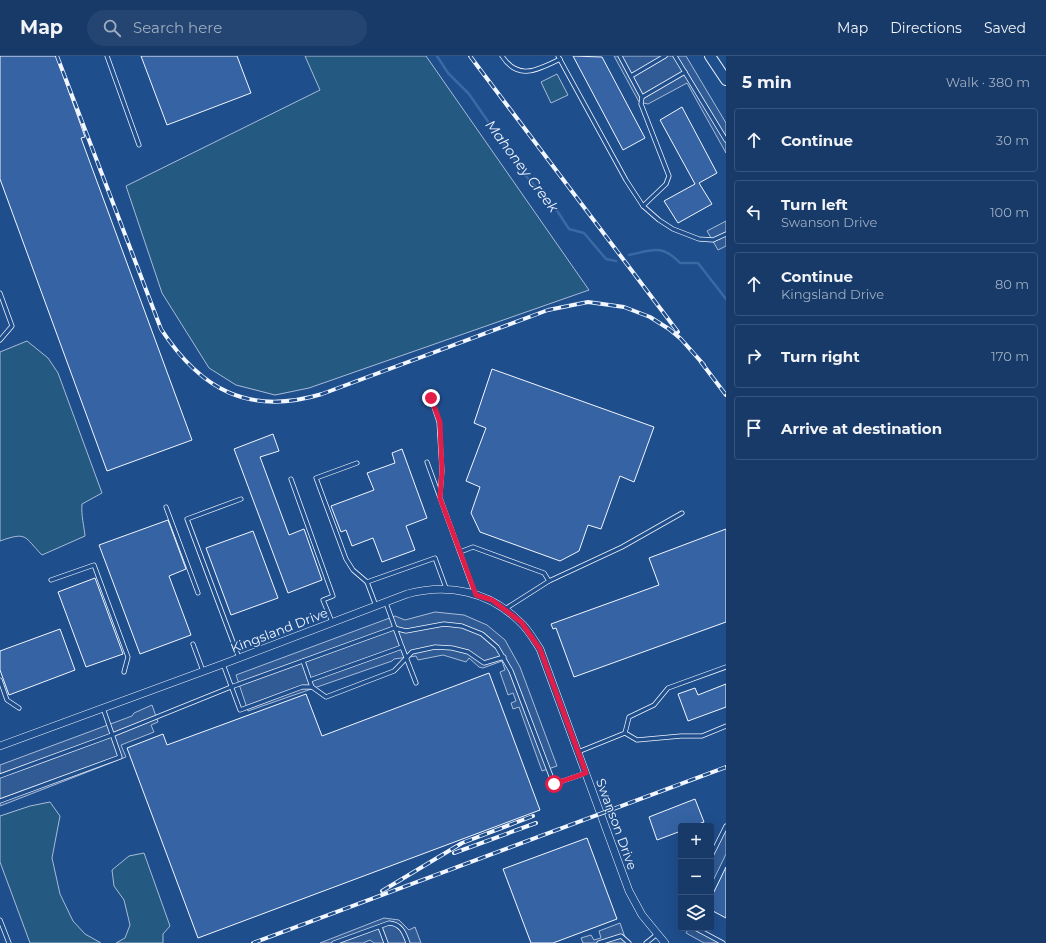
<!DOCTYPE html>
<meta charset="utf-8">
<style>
:root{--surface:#173a69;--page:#244571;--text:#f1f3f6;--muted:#9eadc0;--line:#36547d}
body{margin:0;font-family:Montserrat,sans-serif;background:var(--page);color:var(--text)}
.controls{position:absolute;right:12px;bottom:12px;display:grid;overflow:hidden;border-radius:4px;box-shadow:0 4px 16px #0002}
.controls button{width:36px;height:36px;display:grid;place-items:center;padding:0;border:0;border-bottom:1px solid var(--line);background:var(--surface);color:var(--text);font:20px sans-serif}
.stop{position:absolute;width:12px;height:12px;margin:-9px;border:3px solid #e11d48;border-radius:50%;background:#fff}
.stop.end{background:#e11d48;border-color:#fff;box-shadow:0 1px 4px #0008}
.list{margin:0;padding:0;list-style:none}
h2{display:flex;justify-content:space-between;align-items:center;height:52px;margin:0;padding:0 16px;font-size:17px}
h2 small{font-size:13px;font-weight:400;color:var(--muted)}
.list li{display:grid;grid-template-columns:26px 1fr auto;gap:12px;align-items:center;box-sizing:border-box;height:64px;margin:0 8px 8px;padding:0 8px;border:1px solid var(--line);border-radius:4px}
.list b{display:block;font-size:15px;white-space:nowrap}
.list p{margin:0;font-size:13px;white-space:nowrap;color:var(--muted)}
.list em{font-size:13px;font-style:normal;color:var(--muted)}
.icon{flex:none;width:22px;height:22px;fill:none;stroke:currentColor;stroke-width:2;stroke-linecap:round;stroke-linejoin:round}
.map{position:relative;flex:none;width:726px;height:887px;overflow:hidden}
header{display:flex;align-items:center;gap:24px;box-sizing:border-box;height:56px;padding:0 20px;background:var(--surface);border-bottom:1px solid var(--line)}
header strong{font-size:19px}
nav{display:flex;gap:22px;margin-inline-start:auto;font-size:14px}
.search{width:280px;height:36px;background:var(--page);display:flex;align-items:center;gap:10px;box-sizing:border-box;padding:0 14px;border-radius:22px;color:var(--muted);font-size:15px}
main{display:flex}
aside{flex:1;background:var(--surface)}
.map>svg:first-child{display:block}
.green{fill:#245a82;stroke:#a8bbd7}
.parking{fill:#305b95;stroke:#a8bbd7}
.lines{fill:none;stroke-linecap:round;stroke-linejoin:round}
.stream{stroke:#3b69a3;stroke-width:2.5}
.building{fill:#3563a3;stroke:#f2f6ff}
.lane-casing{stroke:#f2f6ff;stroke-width:5}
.street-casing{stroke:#f2f6ff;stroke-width:8}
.secondary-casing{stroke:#f2f6ff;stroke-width:12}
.lane{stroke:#1f4e8c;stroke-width:3.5}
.street{stroke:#1f4e8c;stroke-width:7}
.secondary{stroke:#1f4e8c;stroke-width:10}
.rail-casing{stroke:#f2f6ff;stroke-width:4}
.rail{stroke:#1f4e8c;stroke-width:2.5;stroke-dasharray:8;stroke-linecap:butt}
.route{stroke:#e11d48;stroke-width:5}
.labels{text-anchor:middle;stroke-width:3;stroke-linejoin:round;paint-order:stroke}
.street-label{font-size:13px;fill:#f2f6ff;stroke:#1f4e8c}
.water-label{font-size:14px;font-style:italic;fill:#f2f6ff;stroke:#1f4e8c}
</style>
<header>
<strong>Map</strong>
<div class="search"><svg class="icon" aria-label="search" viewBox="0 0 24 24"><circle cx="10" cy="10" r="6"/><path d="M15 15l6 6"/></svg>Search here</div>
<nav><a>Map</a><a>Directions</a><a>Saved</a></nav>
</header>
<main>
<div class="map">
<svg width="726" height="887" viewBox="0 0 726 887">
<rect width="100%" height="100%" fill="#1f4e8c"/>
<g class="green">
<polygon points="305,0 426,0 589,234 309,332 275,339 236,329 209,312 162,237 126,130 320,34"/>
<polygon points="557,18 568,39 551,47 541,26"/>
<path d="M 27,285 L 48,302 L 58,317 L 102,437 L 82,448 C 81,460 84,469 85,480 L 42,499 C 24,481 28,475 0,485 L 0,296 Z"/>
<polygon points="50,746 60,760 52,802 60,838 73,865 85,878 101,887 30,887 0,806 0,760 30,750"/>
<polygon points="144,797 170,870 163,878 163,887 116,887 125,882 130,869 124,844 114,830 112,814 129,800"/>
</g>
<g class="parking">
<polygon points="614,0 686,0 726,67 726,97 687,27 648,48 639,46"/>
<polygon points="726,165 726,190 718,194 707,175"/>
<polygon points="435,556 464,559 487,569 505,584 520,611 557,710 542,715 519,651 513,653 511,647 516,645 513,637 508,639 500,616 505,614 502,605 483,612 479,611 469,602 466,606 443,599 418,604 416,600 394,603 392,605 248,655 236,619 395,560 405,564"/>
<polygon points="152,649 158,666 151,669 154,676 121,689 126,701 0,750 0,709 132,660 134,657"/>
<polygon points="726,773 726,798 711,829 711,792 716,794"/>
<polygon points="384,862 399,864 409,874 415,871 421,887 374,887 370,884 363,887 320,887"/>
<polygon points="620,867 627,887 583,887 581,882 591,879 594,884 601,882 599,875"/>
<polygon points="689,872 695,872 723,887 704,887 686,877"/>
</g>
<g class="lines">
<g class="stream">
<polyline points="437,0 448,17 469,38 525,119 556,153 569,173 584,177 606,203 616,205"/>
<path d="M 629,199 C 653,194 662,188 680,207 L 698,207 L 726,243"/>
</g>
</g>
<g class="building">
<polygon points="0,0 56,0 85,81 81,82 192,384 107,415 0,123"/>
<polygon points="141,0 237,0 251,37 167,69"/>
<polygon points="573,0 602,1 645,82 623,94"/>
<polygon points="682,51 717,117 699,127 712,148 678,167 664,145 695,128 660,64"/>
<polygon points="492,313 654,371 634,426 620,420 601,473 588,469 579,495 560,505 480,476 471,457 480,431 466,425 486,372 474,367"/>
<polygon points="273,378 279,395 260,401 289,479 304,473 322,524 288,537 234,393"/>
<polygon points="402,393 427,462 406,470 415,494 382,506 373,482 352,490 346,474 341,476 331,450 374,434 367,417 395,407 392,397"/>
<polygon points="168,464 186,513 169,520 191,579 140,598 99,489"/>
<polygon points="726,473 726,566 574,621 556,572 553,573 551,568 659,529 649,502"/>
<polygon points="253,475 278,542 231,559 206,492"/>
<polygon points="95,522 123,598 86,611 58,536"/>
<polygon points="60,573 75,614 9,639 0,614 0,595"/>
<polygon points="489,617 540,754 198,882 127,692 163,678 167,689 306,638 322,680"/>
<polygon points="726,628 726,651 688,665 678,638 695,632 698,639"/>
<polygon points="695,743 704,766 693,770 681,770 681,775 657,784 649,761"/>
<polygon points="587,782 617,863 553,887 531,887 503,813"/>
<polygon points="726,811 726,862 711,854 711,842"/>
</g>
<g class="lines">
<defs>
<g id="lane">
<polyline points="107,0 139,89"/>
<path d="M 502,0 C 518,25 538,14 560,3"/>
<polyline points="558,0 626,124 643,150 659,164 673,173 699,183 713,184 726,178"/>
<polyline points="620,0 642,41 641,48 669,120 666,128 643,150"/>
<polyline points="675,0 726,84"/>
<polyline points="631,20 665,0"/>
<polyline points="642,41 685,16"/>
<polyline points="0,237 12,270 0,284"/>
<polyline points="431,342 439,366 442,415 440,439"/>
<polyline points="427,406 475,538"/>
<polyline points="357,407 316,422 346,503 353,514 367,526"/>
<polyline points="291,423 333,540 323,544 332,566"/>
<polyline points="166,451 198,537"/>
<polyline points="460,496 473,491 544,517 549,525"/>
<polyline points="51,524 94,509 128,601 124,616"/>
<polyline points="376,550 367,526 435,502 446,532"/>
<polyline points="505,553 549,525 622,491 682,457"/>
<polyline points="193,588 203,615"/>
<polyline points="402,591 416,627"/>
<polyline points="239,602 187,463 241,443"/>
<polyline points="303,605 312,631"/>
<polyline points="223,608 240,654 302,631 312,631 326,641 394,615 412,596 435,591 452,592 468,596 484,607 504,601"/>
<polyline points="0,624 7,644 19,652"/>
<polyline points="310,624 402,591 386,547"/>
<polyline points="625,677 629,661 654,649 668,632 726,611"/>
<polyline points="625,677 637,684 681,680 702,680 726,670"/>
<polyline points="578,696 625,677"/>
<polyline points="0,720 112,679 231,631 394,572 406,575 444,568 462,570 482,578 497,591 511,615 554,728 586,717"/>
<polyline points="0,745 120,701 103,652"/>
<polyline points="711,800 726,770"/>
<polyline points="0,864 9,887"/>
<polyline points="380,871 386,887"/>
<polyline points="695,872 723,887"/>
<path d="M 334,887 L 389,867 C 401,868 404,876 408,887"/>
<polyline points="599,887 621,880 629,887"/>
<polyline points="646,887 656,879"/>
</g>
<path id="street" d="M 0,690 L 223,608 L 407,538 C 448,527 489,535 520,566 C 528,573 534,584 540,593 L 629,835 L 642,859 L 665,887"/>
<polyline id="secondary" points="710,0 726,24"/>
</defs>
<use href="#lane" class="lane-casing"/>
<use href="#street" class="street-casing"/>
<use href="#secondary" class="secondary-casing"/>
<use href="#lane" class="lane"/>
<use href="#street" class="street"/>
<use href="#secondary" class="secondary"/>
<defs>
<g id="rail">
<path d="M 57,0 L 161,273 C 201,334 249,360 322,338 L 548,254 L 588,246 L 624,251 L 650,261 L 669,273 L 681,283 L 704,309"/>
<polyline points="470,0 678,276"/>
<polyline points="701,306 726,339"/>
<polyline points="454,797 536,767"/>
<polyline points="382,835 462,787 533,760"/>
<polyline points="253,887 726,711"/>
</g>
</defs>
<use href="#rail" class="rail-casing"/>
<use href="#rail" class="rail"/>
</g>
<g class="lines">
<polyline class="route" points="431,342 440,366 442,415 440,442 476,539 492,544 521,566 540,593 586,717 554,728"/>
</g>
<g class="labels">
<g class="street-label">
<text transform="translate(279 574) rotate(-21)" y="5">Kingsland Drive</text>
<text transform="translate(617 768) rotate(70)" y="5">Swanson Drive</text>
</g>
<g class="water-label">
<text transform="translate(522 110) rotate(53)" y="5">Mahoney Creek</text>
</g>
</g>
</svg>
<div class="controls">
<button>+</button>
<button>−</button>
<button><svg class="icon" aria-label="layers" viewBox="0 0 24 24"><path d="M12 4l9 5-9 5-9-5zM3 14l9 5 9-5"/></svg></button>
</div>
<div class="stop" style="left:554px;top:728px"></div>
<div class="stop end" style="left:431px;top:342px"></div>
</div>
<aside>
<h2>5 min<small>Walk · 380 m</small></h2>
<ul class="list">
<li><svg class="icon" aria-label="ahead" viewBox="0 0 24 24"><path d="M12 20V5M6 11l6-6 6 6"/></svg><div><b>Continue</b></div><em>30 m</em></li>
<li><svg class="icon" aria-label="left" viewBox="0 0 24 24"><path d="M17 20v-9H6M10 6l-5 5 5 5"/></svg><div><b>Turn left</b><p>Swanson Drive</p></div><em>100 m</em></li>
<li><svg class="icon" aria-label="ahead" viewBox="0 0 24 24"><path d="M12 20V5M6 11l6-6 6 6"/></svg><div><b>Continue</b><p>Kingsland Drive</p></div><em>80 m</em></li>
<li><svg class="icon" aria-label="right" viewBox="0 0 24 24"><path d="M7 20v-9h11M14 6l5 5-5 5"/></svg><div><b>Turn right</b></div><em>170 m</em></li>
<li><svg class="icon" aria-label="arrive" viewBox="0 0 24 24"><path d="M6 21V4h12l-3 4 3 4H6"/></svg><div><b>Arrive at destination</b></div></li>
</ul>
</aside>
</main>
